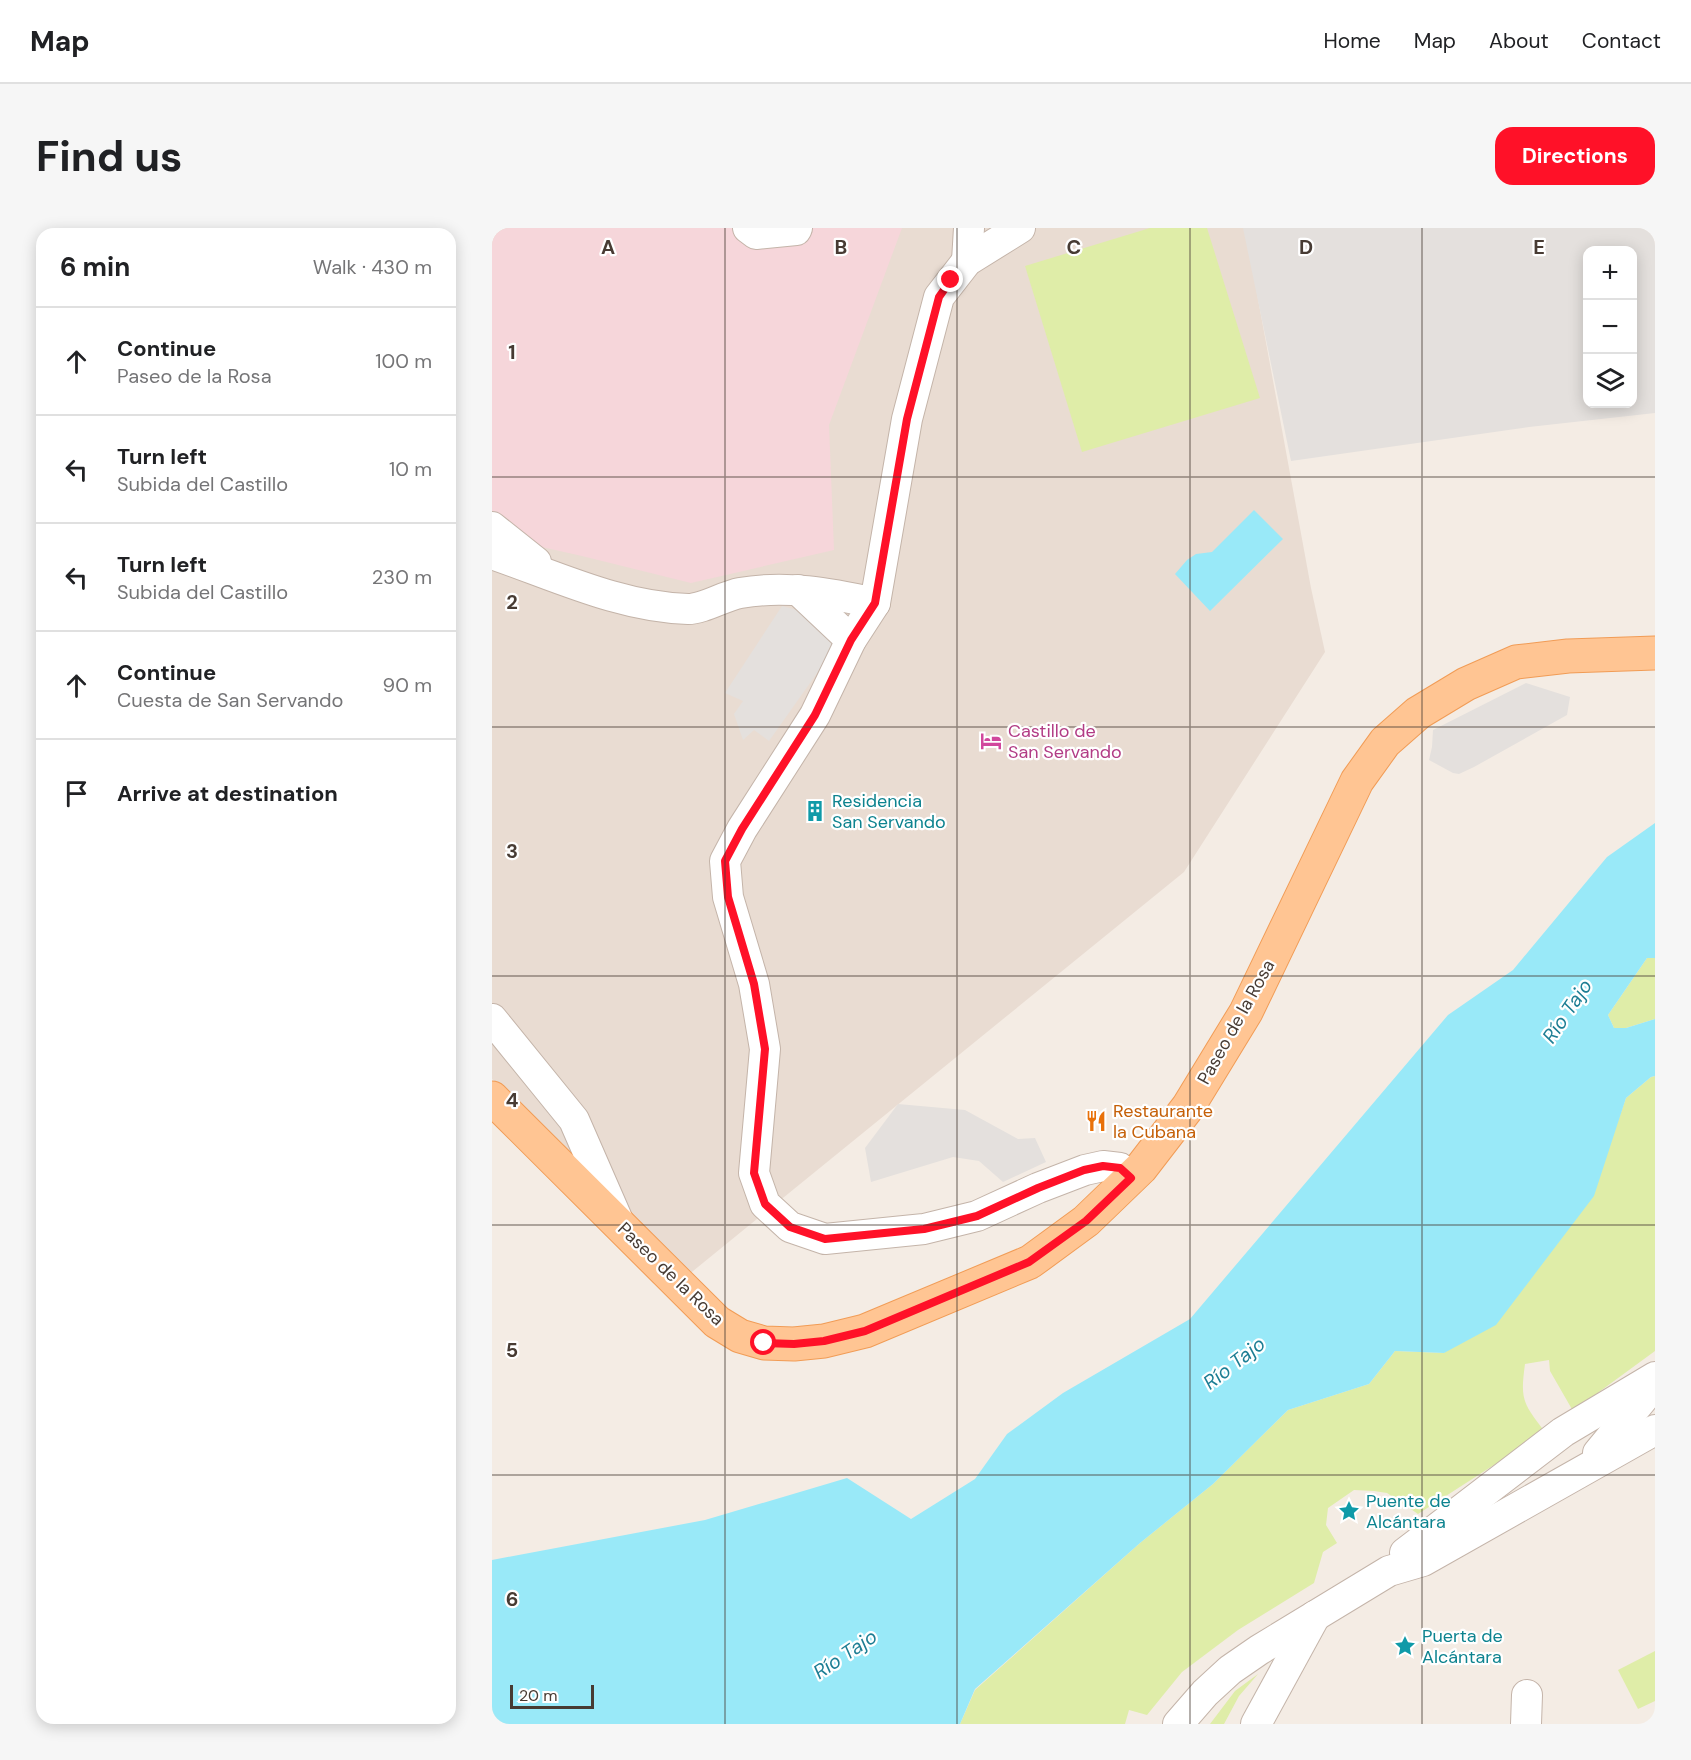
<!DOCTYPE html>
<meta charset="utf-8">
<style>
:root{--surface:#fff;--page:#f6f6f6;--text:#202124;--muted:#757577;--line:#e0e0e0;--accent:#ff1128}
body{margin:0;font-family:"DM Sans",sans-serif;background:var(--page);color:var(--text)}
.controls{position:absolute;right:18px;top:18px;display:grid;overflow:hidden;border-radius:12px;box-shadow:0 3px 15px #0003}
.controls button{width:54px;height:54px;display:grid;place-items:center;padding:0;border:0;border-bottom:2px solid var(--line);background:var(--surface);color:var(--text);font:30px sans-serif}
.scale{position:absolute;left:18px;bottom:15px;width:84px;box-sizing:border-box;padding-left:6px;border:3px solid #473b33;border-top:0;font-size:16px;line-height:21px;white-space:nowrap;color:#473b33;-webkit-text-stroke:4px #fff;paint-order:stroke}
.stop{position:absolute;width:18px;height:18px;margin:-14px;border:4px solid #ff1128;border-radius:50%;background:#fff}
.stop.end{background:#ff1128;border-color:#fff;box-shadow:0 2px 6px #0008}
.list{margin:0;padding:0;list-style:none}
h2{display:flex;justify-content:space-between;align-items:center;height:78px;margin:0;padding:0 24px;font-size:26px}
h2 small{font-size:20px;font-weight:400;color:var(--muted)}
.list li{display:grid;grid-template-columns:39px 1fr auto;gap:18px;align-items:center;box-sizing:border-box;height:108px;padding:0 24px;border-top:2px solid var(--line)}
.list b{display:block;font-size:22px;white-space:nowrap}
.list p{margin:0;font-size:20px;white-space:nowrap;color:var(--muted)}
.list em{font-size:20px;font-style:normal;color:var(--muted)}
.icon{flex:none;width:33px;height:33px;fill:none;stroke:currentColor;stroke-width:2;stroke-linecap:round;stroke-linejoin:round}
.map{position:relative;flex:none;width:1163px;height:1496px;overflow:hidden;border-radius:18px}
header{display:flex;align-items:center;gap:36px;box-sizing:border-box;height:84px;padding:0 30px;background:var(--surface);border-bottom:2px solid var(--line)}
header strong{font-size:28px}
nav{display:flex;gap:33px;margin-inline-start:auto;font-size:21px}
.intro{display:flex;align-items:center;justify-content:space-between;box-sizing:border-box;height:144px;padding:0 36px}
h1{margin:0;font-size:42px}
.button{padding:15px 27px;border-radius:18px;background:var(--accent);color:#fff;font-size:21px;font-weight:700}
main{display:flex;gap:36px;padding:0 36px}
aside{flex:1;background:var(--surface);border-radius:18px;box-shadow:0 3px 15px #0003}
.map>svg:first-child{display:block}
.residential{fill:#e9dcd2}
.medical{fill:#f6d6da}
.green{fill:#dfeda8}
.parking{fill:#e4e0dd;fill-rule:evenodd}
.water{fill:#99e9f8}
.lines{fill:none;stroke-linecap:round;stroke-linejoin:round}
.minor-casing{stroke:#c4b4a9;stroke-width:32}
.major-casing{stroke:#f19c56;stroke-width:35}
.minor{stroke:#fff;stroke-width:30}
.major{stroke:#ffc593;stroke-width:33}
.route{stroke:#ff1128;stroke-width:8}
.grid{fill:none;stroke:#473b33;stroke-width:1.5;stroke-opacity:0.55}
.labels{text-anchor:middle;stroke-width:4.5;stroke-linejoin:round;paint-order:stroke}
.hotel-label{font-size:18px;fill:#b23c85;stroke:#fff;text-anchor:start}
.culture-label{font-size:18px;fill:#0d838f;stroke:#fff;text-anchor:start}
.street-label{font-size:18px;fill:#473b33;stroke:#fff}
.food-label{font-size:18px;fill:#c56008;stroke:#fff;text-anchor:start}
.water-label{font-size:20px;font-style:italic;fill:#1d7e94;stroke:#fff}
.grid-label{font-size:20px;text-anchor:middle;font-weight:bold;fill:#473b33;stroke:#fff;stroke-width:4.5;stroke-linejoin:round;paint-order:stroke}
</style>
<header>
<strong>Map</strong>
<nav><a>Home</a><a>Map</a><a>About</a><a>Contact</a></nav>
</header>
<div class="intro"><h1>Find us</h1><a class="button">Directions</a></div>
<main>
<aside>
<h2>6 min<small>Walk · 430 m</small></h2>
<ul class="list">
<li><svg class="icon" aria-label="ahead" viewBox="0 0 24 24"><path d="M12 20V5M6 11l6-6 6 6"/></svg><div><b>Continue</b><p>Paseo de la Rosa</p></div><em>100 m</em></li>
<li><svg class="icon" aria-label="left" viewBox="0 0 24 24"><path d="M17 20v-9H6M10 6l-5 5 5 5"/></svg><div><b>Turn left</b><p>Subida del Castillo</p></div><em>10 m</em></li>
<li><svg class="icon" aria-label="left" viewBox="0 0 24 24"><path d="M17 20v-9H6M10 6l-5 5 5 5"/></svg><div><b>Turn left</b><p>Subida del Castillo</p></div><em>230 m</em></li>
<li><svg class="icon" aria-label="ahead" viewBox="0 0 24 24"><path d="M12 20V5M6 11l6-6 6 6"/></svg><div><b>Continue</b><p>Cuesta de San Servando</p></div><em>90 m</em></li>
<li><svg class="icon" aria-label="arrive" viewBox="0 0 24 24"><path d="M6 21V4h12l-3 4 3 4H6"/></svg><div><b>Arrive at destination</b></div></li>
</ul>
</aside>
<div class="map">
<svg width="1163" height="1496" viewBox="0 0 1163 1496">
<rect width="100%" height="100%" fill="#f4ece4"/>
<polygon class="residential" points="0,0 753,0 819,360 833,424 692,644 190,1052 0,851"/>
<polygon class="medical" points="0,0 410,0 337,197 342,322 199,355 90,328 0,308"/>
<g class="green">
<polygon points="658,0 715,0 768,170 590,224 533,38"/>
<polygon points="1155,730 1163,730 1163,791 1134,800 1122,800 1116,787"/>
<path d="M 1163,848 L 1163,1123 L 1081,1183 L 1058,1143 L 1057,1132 L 1033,1136 C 1028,1172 1031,1175 1053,1204 L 926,1286 L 895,1265 L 882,1263 L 862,1262 L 836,1280 L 834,1297 L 845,1315 L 831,1324 L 822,1355 L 746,1402 L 690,1444 L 655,1487 L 637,1482 L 633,1496 L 468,1496 L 483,1462 L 648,1315 L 721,1256 L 796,1182 L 877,1156 L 903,1123 L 952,1125 L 1120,910 L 1134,870 L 1159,849 Z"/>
<polygon points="1163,1423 1163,1473 1146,1481 1126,1442"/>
<polygon points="766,1446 747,1468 732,1496 718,1496 743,1463"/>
</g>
<g class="parking">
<path d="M 751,0 L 1163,0 L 1163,185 L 1037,199 L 799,233 ZM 1096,22 L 1140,22 L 1140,176 L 1096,176 Z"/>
<polygon points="290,378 335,390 347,414 277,513 262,502 251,512 242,486 251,473 233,465"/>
<polygon points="1034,455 1078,469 1075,487 982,539 967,546 961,545 937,532 940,519 941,502"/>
<polygon points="406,876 473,882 526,911 543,910 554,934 511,954 487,933 461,929 379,954 373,920"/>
</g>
<g class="water">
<polygon points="762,282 791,311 718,383 683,346 695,332 704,326 720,324"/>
<polygon points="1163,595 1163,730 1155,730 1116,787 1122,800 1134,800 1163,791 1163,848 1159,849 1134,870 1102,968 1004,1097 952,1125 903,1123 877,1156 796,1182 721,1256 648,1315 483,1461 468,1496 0,1496 0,1332 213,1292 355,1250 419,1291 483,1251 515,1206 571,1165 698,1091 956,787 1021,742 1115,629"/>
</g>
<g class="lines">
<defs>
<g id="minor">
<polyline points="256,0 264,6 304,2 305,0"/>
<polyline points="528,0 475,33 447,69 415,191 383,375 359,412 323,487 250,601 233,633 236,669 262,756 273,821 262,945 273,976 298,999 333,1011 432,1001 485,988 546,960 593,942 611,938 628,940 639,950"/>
<polyline points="475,33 477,0"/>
<polyline points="0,299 44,334"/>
<path d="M 0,326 C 64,348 128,379 196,381 C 211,381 232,368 248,365 C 294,357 337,365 383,375"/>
<polyline points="306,362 359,412"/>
<polyline points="0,791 82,892 127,995"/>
<polyline points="1106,1225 1163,1156"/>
<polyline points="913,1325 1071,1204 1163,1149"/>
<polyline points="686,1496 713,1465 738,1442 767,1422 897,1343 931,1333 1163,1202"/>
<polyline points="764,1496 823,1388"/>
<polyline points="1034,1496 1035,1467"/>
</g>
<polyline id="major" points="0,870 225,1094 248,1108 272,1115 302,1116 332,1113 373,1103 538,1034 594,993 649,940 696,879 754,784 865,553 893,514 926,485 974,456 1024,434 1076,428 1163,425"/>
</defs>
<use href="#minor" class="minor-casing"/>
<use href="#major" class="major-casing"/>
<use href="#minor" class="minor"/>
<use href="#major" class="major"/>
</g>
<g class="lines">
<polyline class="route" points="272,1115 302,1116 332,1113 373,1103 537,1034 594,993 639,950 628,940 611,938 592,942 546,960 485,988 432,1001 333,1011 298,999 273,976 262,945 273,821 262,756 236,669 233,633 250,601 323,487 359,412 383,375 415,191 447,69 459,52"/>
</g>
<path class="grid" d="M 233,0 L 233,1496M 465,0 L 465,1496M 698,0 L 698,1496M 930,0 L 930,1496M 0,249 L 1163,249M 0,499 L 1163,499M 0,748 L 1163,748M 0,997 L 1163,997M 0,1247 L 1163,1247"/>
<defs>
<symbol id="hotel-bare" viewBox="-9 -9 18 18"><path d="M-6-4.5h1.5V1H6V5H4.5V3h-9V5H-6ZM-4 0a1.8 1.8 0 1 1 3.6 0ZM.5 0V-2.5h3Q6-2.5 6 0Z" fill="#d1479c" stroke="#fff" stroke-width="2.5" paint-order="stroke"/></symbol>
<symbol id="building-bare" viewBox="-9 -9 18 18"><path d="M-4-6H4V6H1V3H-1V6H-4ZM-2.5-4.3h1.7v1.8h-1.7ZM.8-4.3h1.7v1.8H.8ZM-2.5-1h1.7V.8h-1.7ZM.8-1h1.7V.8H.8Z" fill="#0f9aa8" stroke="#fff" stroke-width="2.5" paint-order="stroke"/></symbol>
<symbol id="restaurant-bare" viewBox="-9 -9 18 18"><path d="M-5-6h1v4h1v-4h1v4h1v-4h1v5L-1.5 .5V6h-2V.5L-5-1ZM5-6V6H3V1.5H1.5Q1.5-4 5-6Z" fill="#e8710a" stroke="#fff" stroke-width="2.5" paint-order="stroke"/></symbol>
<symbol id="sight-bare" viewBox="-9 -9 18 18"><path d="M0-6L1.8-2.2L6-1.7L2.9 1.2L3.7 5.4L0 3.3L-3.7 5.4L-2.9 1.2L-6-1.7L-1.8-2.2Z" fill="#0f9aa8" stroke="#fff" stroke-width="2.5" paint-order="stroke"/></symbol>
</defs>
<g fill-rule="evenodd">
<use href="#hotel-bare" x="484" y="498" width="30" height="30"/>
<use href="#building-bare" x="308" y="568" width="30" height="30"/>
<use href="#restaurant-bare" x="589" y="878" width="30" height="30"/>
<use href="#sight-bare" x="842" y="1268" width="30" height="30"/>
<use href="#sight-bare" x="898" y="1403" width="30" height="30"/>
</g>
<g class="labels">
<g class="hotel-label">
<text x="516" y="509">Castillo de<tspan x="516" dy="21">San Servando</tspan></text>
</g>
<g class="culture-label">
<text x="340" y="579">Residencia<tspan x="340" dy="21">San Servando</tspan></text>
<text x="874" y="1279">Puente de<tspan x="874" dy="21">Alcántara</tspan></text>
<text x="930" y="1414">Puerta de<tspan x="930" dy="21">Alcántara</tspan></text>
</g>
<g class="street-label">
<text transform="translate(744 794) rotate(-61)" y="6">Paseo de la Rosa</text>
<text transform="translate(179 1046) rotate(44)" y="6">Paseo de la Rosa</text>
</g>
<g class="food-label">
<text x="621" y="889">Restaurante<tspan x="621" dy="21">la Cubana</tspan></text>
</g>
<g class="water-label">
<text transform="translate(1075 783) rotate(-56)" y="7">Río Tajo</text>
<text transform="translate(742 1135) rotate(-38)" y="7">Río Tajo</text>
<text transform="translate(353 1426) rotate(-34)" y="7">Río Tajo</text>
</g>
</g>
<g class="grid-label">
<text x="116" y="26">A</text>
<text x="349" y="26">B</text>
<text x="582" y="26">C</text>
<text x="814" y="26">D</text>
<text x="1047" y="26">E</text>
<text x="20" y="131">1</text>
<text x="20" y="381">2</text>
<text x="20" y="630">3</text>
<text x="20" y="879">4</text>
<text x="20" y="1129">5</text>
<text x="20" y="1378">6</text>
</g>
</svg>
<div class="controls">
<button>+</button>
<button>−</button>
<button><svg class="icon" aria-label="layers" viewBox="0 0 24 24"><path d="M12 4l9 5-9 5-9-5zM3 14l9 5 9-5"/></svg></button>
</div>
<div class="scale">20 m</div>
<div class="stop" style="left:272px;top:1115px"></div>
<div class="stop end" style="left:459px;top:52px"></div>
</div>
</main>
